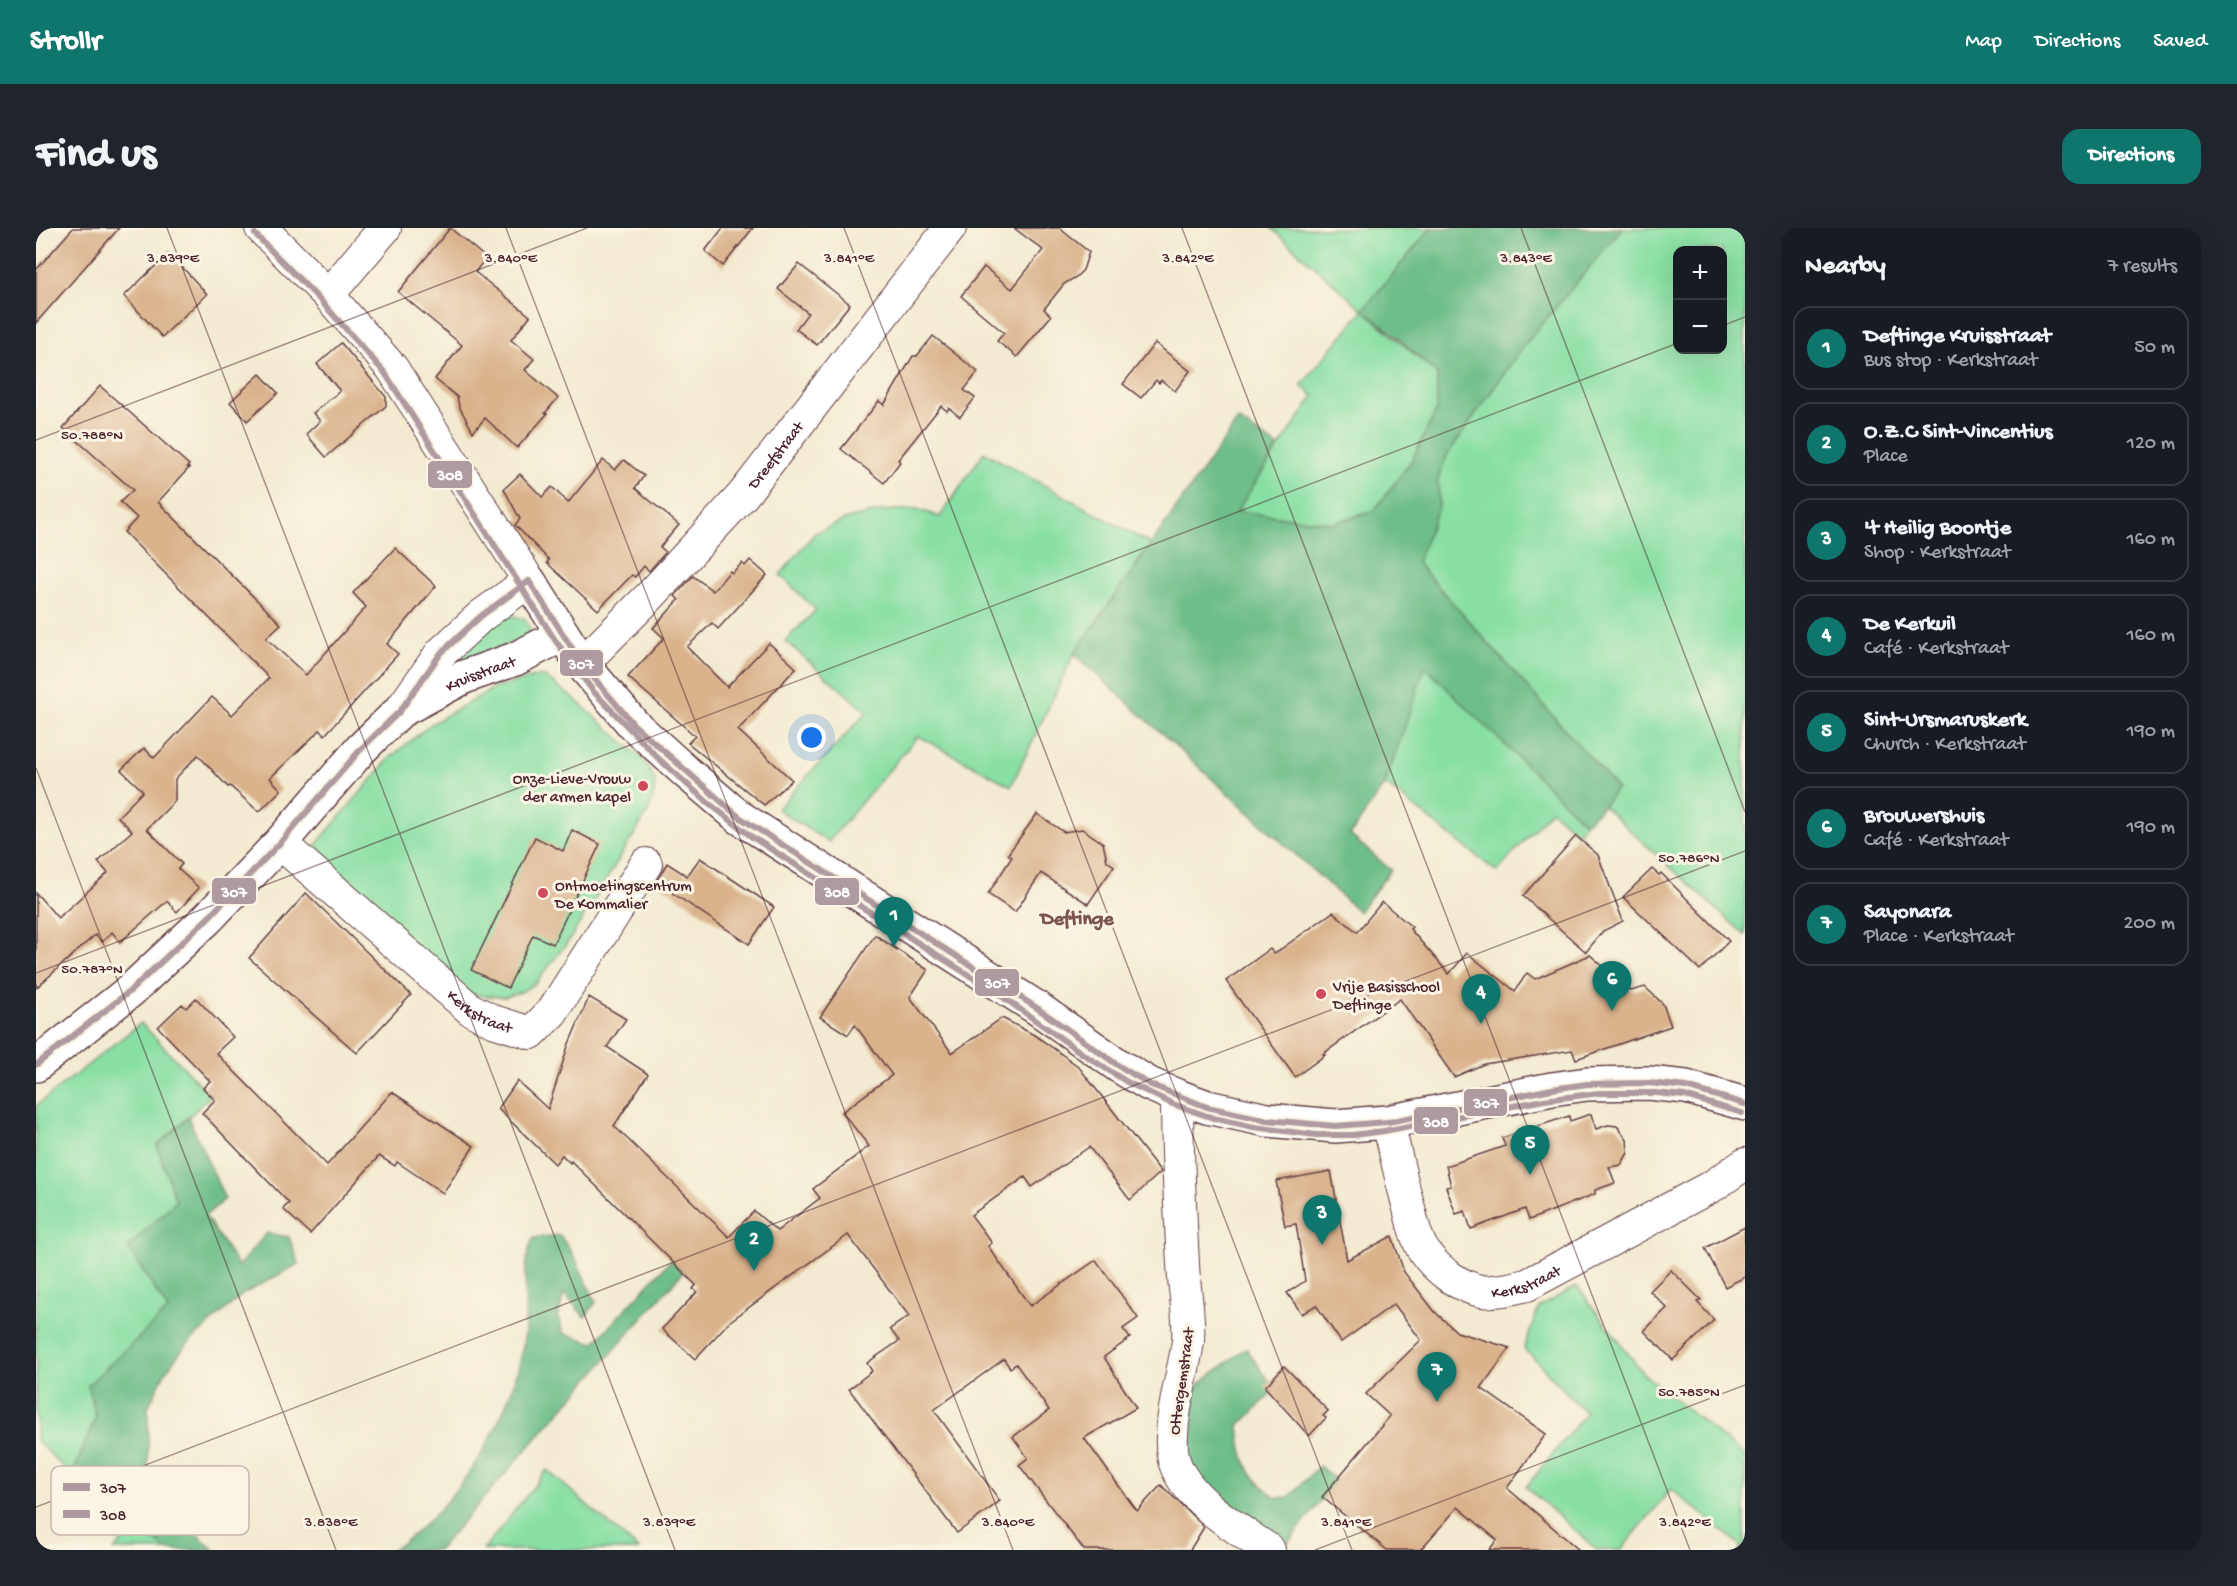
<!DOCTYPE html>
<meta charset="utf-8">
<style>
:root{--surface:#171b24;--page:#20242c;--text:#f1f3f6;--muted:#9ea1a6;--line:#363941;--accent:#0f766e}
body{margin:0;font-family:"Gochi Hand",sans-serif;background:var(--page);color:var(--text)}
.controls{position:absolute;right:18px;top:18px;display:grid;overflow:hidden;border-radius:12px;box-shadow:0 6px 24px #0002}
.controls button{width:54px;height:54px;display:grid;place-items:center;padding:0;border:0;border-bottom:2px solid var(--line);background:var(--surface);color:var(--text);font:30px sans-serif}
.you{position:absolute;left:776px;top:510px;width:21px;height:21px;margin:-15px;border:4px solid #fff;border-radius:50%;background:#1a73e8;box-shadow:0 0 0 9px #1a73e833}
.badge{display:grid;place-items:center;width:39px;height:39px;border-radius:50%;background:var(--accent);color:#fff;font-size:20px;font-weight:700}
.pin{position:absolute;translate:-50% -50px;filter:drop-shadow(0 2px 3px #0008)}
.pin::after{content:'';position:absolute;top:32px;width:21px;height:18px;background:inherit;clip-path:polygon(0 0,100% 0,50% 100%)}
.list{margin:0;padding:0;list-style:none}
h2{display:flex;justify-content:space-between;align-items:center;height:78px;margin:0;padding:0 24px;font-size:26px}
h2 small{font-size:20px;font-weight:400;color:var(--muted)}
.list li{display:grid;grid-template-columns:39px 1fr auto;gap:18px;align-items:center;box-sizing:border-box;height:84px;margin:0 12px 12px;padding:0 12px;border:2px solid var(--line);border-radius:18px}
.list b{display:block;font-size:22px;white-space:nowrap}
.list p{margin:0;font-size:20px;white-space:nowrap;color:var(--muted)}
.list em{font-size:20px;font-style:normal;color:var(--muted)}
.map{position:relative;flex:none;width:1709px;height:1322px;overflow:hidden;border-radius:18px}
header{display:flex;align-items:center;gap:36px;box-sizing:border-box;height:84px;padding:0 30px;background:var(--accent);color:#fff}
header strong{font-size:28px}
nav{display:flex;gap:33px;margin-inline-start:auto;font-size:21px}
.intro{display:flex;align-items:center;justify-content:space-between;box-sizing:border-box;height:144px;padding:0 36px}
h1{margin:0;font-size:42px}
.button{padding:15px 27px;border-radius:18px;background:var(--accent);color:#fff;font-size:21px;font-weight:700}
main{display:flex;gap:36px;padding:0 36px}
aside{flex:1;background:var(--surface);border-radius:18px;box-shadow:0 6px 24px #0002}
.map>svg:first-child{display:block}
.green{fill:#88dfa3;stroke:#697f67;stroke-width:1.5;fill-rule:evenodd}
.forest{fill:#6ebe89;stroke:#5c6e5a;stroke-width:1.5}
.building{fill:#dab38d}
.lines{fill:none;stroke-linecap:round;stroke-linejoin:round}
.minor-casing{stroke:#633e44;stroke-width:34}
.tertiary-casing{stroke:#633e44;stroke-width:36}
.minor{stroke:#fff;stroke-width:32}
.tertiary{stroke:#fff;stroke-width:33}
.bus-1-casing{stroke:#fcf5e5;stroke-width:10}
.bus-2-casing{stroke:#fcf5e5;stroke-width:10}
.bus-1{stroke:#ae9aa0;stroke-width:6}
.bus-2{stroke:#ae9aa0;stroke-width:6}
.ticks{fill:none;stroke:#4a1f2b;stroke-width:1.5;stroke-opacity:0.45}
.poi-dot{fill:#d1495b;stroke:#fcf5e5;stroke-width:2}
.labels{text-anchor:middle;stroke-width:6;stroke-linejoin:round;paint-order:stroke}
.street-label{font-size:16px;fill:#4a1f2b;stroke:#fcf5e5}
.poi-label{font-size:16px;fill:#4a1f2b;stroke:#fcf5e5;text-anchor:start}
.quarter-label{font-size:20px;font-weight:bold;fill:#7c534d;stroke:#fcf5e5}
.key{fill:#fcf5e5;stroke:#c7b5ad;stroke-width:1.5}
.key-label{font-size:16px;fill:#4a1f2b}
.ticks-label{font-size:15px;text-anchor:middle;fill:#4a1f2b;stroke:#fcf5e5;stroke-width:6;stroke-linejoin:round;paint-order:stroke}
.line-badge{stroke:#fcf5e5;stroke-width:2}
.badge-label{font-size:16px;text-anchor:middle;font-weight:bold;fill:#fff}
</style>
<header>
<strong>Strollr</strong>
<nav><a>Map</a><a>Directions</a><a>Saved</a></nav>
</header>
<div class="intro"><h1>Find us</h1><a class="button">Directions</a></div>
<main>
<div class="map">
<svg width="1709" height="1322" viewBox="0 0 1709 1322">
<rect width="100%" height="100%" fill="#fcf5e5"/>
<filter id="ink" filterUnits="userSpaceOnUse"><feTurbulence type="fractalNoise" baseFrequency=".0167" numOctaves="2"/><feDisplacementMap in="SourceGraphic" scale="12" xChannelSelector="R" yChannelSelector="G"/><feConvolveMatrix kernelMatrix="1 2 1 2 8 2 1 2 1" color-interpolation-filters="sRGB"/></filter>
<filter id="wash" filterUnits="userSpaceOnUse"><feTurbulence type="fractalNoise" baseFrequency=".008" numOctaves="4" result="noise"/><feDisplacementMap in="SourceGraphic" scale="24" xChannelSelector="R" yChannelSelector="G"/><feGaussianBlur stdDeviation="1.35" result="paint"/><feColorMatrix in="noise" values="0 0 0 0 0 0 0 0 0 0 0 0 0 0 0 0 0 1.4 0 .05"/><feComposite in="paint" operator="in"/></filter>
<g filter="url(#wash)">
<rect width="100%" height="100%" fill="#f3ebd1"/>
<g class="green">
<polygon points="1235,0 1395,0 1327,82 1401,146 1401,181 1376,232 1338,283 1297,295 1200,283 1278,168 1265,158 1327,82"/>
<path d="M 1586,0 L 1709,0 L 1709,707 L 1567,578 L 1580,561 L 1381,335 L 1403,277 L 1402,250 L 1411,227 L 1486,120 ZM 1642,22 L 1686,22 L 1686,122 L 1642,122 Z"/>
<polygon points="948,224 1115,316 1038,426 975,558 882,508 792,614 741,581 831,484 749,413 780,382 744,347 779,305 811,291 846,283 881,281 904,289"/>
<polygon points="473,387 489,391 494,400 493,408 417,439 414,429 456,394"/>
<polygon points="1389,438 1549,595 1542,606 1515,582 1461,644 1349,556"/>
<polygon points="498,449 509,449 536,469 608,532 619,553 618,566 613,582 534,711 500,755 485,764 469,769 449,768 431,765 280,629 278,619 355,529 395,496 458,460"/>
<polygon points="105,795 175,868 121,918 140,973 92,1019 132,1082 115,1100 60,1188 36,1248 0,1212 0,878"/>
<polygon points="1541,1058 1607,1145 1709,1228 1709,1322 1703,1322 1705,1318 1635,1261 1585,1322 1561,1322 1490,1259 1550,1185 1488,1120 1503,1079"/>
<polygon points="511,1242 603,1322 447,1322"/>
<polygon points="100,1298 131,1322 78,1322"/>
</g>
<g class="forest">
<polygon points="1395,0 1586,0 1486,120 1411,227 1402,250 1403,277 1381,335 1581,560 1567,578 1549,595 1389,439 1349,556 1314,607 1355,642 1323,684 1038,426 1202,192 1242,219 1201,283 1297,295 1338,283 1376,232 1401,181 1401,146 1360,108 1327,82"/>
<polygon points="152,889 189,971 169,988 202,1038 231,1005 253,1009 263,1036 207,1066 150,1117 130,1143 112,1179 112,1239 134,1281 178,1322 131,1322 36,1248 60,1188 52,1157 132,1082 92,1019 140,973 121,918"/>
<path d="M 524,1007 L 539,1030 L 560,1074 L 549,1089 L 528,1065 L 522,1089 L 527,1105 L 558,1115 L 635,1032 L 647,1044 L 402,1322 L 356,1322 C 424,1278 483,1181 489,1101 C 491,1070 485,1038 497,1010 Z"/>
<path d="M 1210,1120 L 1239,1162 L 1203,1198 C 1207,1235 1209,1245 1240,1270 L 1253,1269 L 1283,1238 L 1301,1253 L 1250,1317 L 1211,1290 L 1165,1251 L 1151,1231 L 1149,1185 L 1162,1157 Z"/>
</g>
<g id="blocks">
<g class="building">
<polygon points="37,0 83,0 0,95 0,42"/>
<polygon points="414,0 450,30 439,44 494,88 475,112 498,131 489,142 522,170 509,185 511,186 481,220 449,190 437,204 423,178 421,169 399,151 426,117 362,64"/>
<polygon points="687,0 717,0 687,38 669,23"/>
<polygon points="978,0 1023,0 1053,24 1047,42 1040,49 1028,56 1008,81 1015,88 981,129 961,113 968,105 925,68 948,39 976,61 1007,22"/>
<polygon points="133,25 171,66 126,109 88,68"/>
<polygon points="763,36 814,76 781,117 760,101 772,85 742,61"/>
<polygon points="897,108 942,144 928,162 939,170 924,189 913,180 911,183 905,178 862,232 864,234 848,255 805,221 843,173 848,177 877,128 881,128"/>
<polygon points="305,115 350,169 350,178 290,229 270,206 284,193 277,185 304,163 281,136"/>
<polygon points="1119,115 1154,143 1139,163 1125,152 1123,155 1120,152 1105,170 1087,156"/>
<polygon points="224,146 242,165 211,193 194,174"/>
<polygon points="64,158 153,237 151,239 153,240 122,274 245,396 230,410 270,447 330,379 317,365 359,320 400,358 351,416 362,426 289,507 284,502 234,550 245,562 223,584 194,558 192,559 162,527 139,551 139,573 111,601 146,636 142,641 163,660 141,684 131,673 84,714 76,704 66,714 59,707 0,760 0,665 22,690 72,645 62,634 96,603 82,589 107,563 85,542 108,520 118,530 176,469 196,487 233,450 88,304 101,290 84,274 97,262 27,200"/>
<polygon points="567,232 579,242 588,232 608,248 599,260 643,297 624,319 630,324 613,343 608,338 599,349 596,347 562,382 511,335 513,332 479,297 484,291 468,261 484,246 506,269 516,259 532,275"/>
<polygon points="714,332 731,347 682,401 676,395 651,419 691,459 733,415 760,440 702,502 756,552 728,577 652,515 659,508 592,449 628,410 617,400 643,372 639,368 657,348 677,363 694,343 696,345 706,335 709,338"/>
<polygon points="1001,586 1028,604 1046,601 1067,615 1071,633 1078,638 1052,676 1005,645 979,684 952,666 976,629 972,626"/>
<polygon points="536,602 564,616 517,716 497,707 472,760 435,742 499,609 527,623"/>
<polygon points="1540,608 1562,627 1587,693 1567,703 1550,724 1487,668"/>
<polygon points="664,630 738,679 713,716 620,654 631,635 651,648"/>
<polygon points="1616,641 1623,647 1625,645 1693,713 1664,742 1587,669"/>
<polygon points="270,665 375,767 321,825 213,730"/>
<polygon points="1346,674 1376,699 1374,701 1413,746 1431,725 1479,763 1491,745 1499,751 1554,727 1595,763 1609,759 1627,776 1635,798 1540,831 1536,822 1448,836 1418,849 1364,771 1287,826 1289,827 1259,849 1190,753 1234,721 1238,726 1297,684 1321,704"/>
<polygon points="839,707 892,742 874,769 916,825 966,790 1000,808 1042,838 1125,944 1094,972 1053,919 996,959 989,949 935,987 956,1015 952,1018 994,1078 1060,1032 1102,1090 1087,1101 1094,1110 1068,1129 1100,1180 1048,1210 1101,1283 1125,1257 1168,1299 1154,1322 1048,1322 983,1237 992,1230 977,1209 1013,1182 980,1136 974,1140 968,1131 898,1182 964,1273 921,1305 813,1161 836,1143 831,1135 863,1113 854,1101 873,1088 812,1007 693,1094 659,1131 626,1101 661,1064 657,1061 660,1057 535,933 534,935 526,927 519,936 462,881 481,853 512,881 532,818 553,769 590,791 571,819 612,846 578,898 693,1009 718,983 741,1003 784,970 777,961 833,918 806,884 856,847 819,797 812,807 784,789"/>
<polygon points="160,770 197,809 180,825 291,937 356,864 438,918 407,965 361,934 359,938 343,928 274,1006 247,981 253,975 166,885 179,872 167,860 174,853 122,799 146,776 150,780"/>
<polygon points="1555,886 1560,901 1572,897 1581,898 1591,911 1592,925 1585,937 1573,939 1579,955 1559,962 1559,966 1493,992 1489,981 1435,1001 1429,983 1420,986 1410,959 1415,958 1410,938 1469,918 1466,910 1533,888 1534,893"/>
<polygon points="1295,943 1311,1032 1356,1008 1368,1044 1399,1084 1421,1104 1474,1120 1445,1160 1510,1206 1471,1260 1543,1322 1453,1322 1461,1312 1422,1279 1384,1322 1351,1322 1286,1269 1354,1188 1330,1166 1385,1112 1358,1076 1305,1114 1280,1077 1266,1086 1251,1065 1269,1053 1260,996 1249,998 1240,953"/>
<polygon points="1709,999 1709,1049 1689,1059 1669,1020"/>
<polygon points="1635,1042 1665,1072 1661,1074 1678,1092 1637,1132 1608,1103 1631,1080 1614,1063"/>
<polygon points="1248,1138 1292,1183 1287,1188 1290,1190 1273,1208 1229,1159"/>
</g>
</g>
</g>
<g filter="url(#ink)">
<use href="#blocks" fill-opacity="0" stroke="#633e44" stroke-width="1.5"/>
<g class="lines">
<defs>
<g id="minor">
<polyline points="225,0 292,67 356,140 493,353 445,388 405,425 364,483"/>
<polyline points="292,67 349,0"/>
<path id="s1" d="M 546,436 L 615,367 L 707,267 L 914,0"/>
<path id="s2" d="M 244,615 L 434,781 L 457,793 L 495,805 L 516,784 L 610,636"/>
<path d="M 1141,868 C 1141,924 1144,980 1147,1036 C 1148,1062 1154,1087 1152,1113 C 1148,1146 1127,1209 1140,1238 C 1155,1274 1202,1301 1233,1322"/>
<path id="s3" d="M 1352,894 C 1359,923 1365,952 1373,980 C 1376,993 1379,1008 1386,1020 C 1398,1040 1423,1059 1445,1063 C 1460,1065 1477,1060 1491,1057 L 1678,957 L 1709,936"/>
</g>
<g id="tertiary">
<polyline points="493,353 546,436 598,497 650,544 703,589 1001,780 1083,838 1113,856 1141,868 1171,879 1231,892 1299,898 1352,894 1516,861 1551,856 1613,855 1650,859 1709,876"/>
<path id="s4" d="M 0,837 L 94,763 L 171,691 L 244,615 L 325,521 L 364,483 L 428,449 L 479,431 L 526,407"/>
</g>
</defs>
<use href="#minor" class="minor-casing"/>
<use href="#tertiary" class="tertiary-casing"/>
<use href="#minor" class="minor"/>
<use href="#tertiary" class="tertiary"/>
<defs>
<polyline id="bus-1" points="0,837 94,763 171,691 244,615 325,521 364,483 405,425 445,388 493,353 546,436 598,497 703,589 1001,780 1083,838 1113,856 1171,879 1231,892 1299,898 1352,894 1516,861 1551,856 1613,855 1650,859 1709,876"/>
<polyline id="bus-2" points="219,6 285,73 349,145 519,412 557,463 623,531 670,573 716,609 964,767 1047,826 1091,854 1137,876 1177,890 1218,899 1280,907 1317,907 1348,903 1508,872 1564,865 1620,865 1649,868 1706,885"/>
</defs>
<use href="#bus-1" class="bus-1-casing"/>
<use href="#bus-2" class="bus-2-casing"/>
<use href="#bus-1" class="bus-1"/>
<use href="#bus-2" class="bus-2"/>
</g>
</g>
<path class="ticks" d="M 131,0 L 639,1322M 470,0 L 977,1322M 808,0 L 1316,1322M 1146,0 L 1654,1322M 1485,0 L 1709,584M 1686,98 L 1709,89M 0,212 L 551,0M 0,540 L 300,1322M 0,745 L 1642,115M 0,1279 L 1709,623M 1279,1322 L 1709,1157"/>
<g class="poi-dot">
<circle cx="607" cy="558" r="6"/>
<circle cx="507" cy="665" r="6"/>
<circle cx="1285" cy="766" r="6"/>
</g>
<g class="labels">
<g class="street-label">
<text dy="6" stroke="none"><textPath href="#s1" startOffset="285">Dreefstraat</textPath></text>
<text dy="6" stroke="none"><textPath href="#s4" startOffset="598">Kruisstraat</textPath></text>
<text dy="6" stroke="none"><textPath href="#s2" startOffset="262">Kerkstraat</textPath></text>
<text dy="6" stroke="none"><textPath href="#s3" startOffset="252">Kerkstraat</textPath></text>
<text transform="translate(1144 1153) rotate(-82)" y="6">Ottergemstraat</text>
</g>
<g class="poi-label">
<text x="595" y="555" text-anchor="end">Onze-Lieve-Vrouw<tspan x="595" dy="18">der armen kapel</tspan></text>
<text x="519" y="662">Ontmoetingscentrum<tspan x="519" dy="18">De Kommalier</tspan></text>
<text x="1297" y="763">Vrije Basisschool<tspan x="1297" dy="18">Deftinge</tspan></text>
</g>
<g class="quarter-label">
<text x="1041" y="696">Deftinge</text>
</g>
</g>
<rect x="15" y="1238" width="198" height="69" rx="9" class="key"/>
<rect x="27" y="1255" width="27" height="8" fill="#ae9aa0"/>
<rect x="27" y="1282" width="27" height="8" fill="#ae9aa0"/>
<g class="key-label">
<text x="64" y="1265">307</text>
<text x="64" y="1292">308</text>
</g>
<g class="ticks-label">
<text x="137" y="34">3.839°E</text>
<text x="475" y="34">3.840°E</text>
<text x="813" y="34">3.841°E</text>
<text x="1152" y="34">3.842°E</text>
<text x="1490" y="34">3.843°E</text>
<text x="56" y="211">50.788°N</text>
<text x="1653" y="634">50.786°N</text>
<text x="56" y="745">50.787°N</text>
<text x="1653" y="1168">50.785°N</text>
<text x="295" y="1298">3.838°E</text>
<text x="633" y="1298">3.839°E</text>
<text x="972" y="1298">3.840°E</text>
<text x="1310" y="1298">3.841°E</text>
<text x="1649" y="1298">3.842°E</text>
</g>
<g class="line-badge">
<rect x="391" y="232" width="46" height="29" rx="6" fill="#ae9aa0"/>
<rect x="523" y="421" width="45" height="28" rx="6" fill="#ae9aa0"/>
<rect x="175" y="649" width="46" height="28" rx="6" fill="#ae9aa0"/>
<rect x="778" y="649" width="46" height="29" rx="6" fill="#ae9aa0"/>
<rect x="938" y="740" width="46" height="29" rx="6" fill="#ae9aa0"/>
<rect x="1427" y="860" width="45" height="29" rx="6" fill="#ae9aa0"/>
<rect x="1377" y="878" width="46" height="29" rx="6" fill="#ae9aa0"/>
</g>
<g class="badge-label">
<text x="414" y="252">308</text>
<text x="545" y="441">307</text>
<text x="198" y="669">307</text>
<text x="801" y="669">308</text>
<text x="961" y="760">307</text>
<text x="1450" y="880">307</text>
<text x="1400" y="899">308</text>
</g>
</svg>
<div class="controls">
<button>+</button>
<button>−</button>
</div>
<div class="you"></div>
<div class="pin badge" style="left:858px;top:719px">1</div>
<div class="pin badge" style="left:718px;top:1043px">2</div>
<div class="pin badge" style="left:1286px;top:1017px">3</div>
<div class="pin badge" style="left:1445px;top:796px">4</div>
<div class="pin badge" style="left:1494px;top:947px">5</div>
<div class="pin badge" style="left:1576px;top:783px">6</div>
<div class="pin badge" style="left:1401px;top:1174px">7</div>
</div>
<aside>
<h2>Nearby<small>7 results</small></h2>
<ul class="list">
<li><span class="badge">1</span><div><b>Deftinge Kruisstraat</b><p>Bus stop · Kerkstraat</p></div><em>50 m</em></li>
<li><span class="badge">2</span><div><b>O.Z.C Sint-Vincentius</b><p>Place</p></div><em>120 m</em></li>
<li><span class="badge">3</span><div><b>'t Heilig Boontje</b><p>Shop · Kerkstraat</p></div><em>160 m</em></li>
<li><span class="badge">4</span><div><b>De Kerkuil</b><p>Café · Kerkstraat</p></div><em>160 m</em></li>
<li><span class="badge">5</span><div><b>Sint-Ursmaruskerk</b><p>Church · Kerkstraat</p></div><em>190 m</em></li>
<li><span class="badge">6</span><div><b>Brouwershuis</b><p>Café · Kerkstraat</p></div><em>190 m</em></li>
<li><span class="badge">7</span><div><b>Sayonara</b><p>Place · Kerkstraat</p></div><em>200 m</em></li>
</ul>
</aside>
</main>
